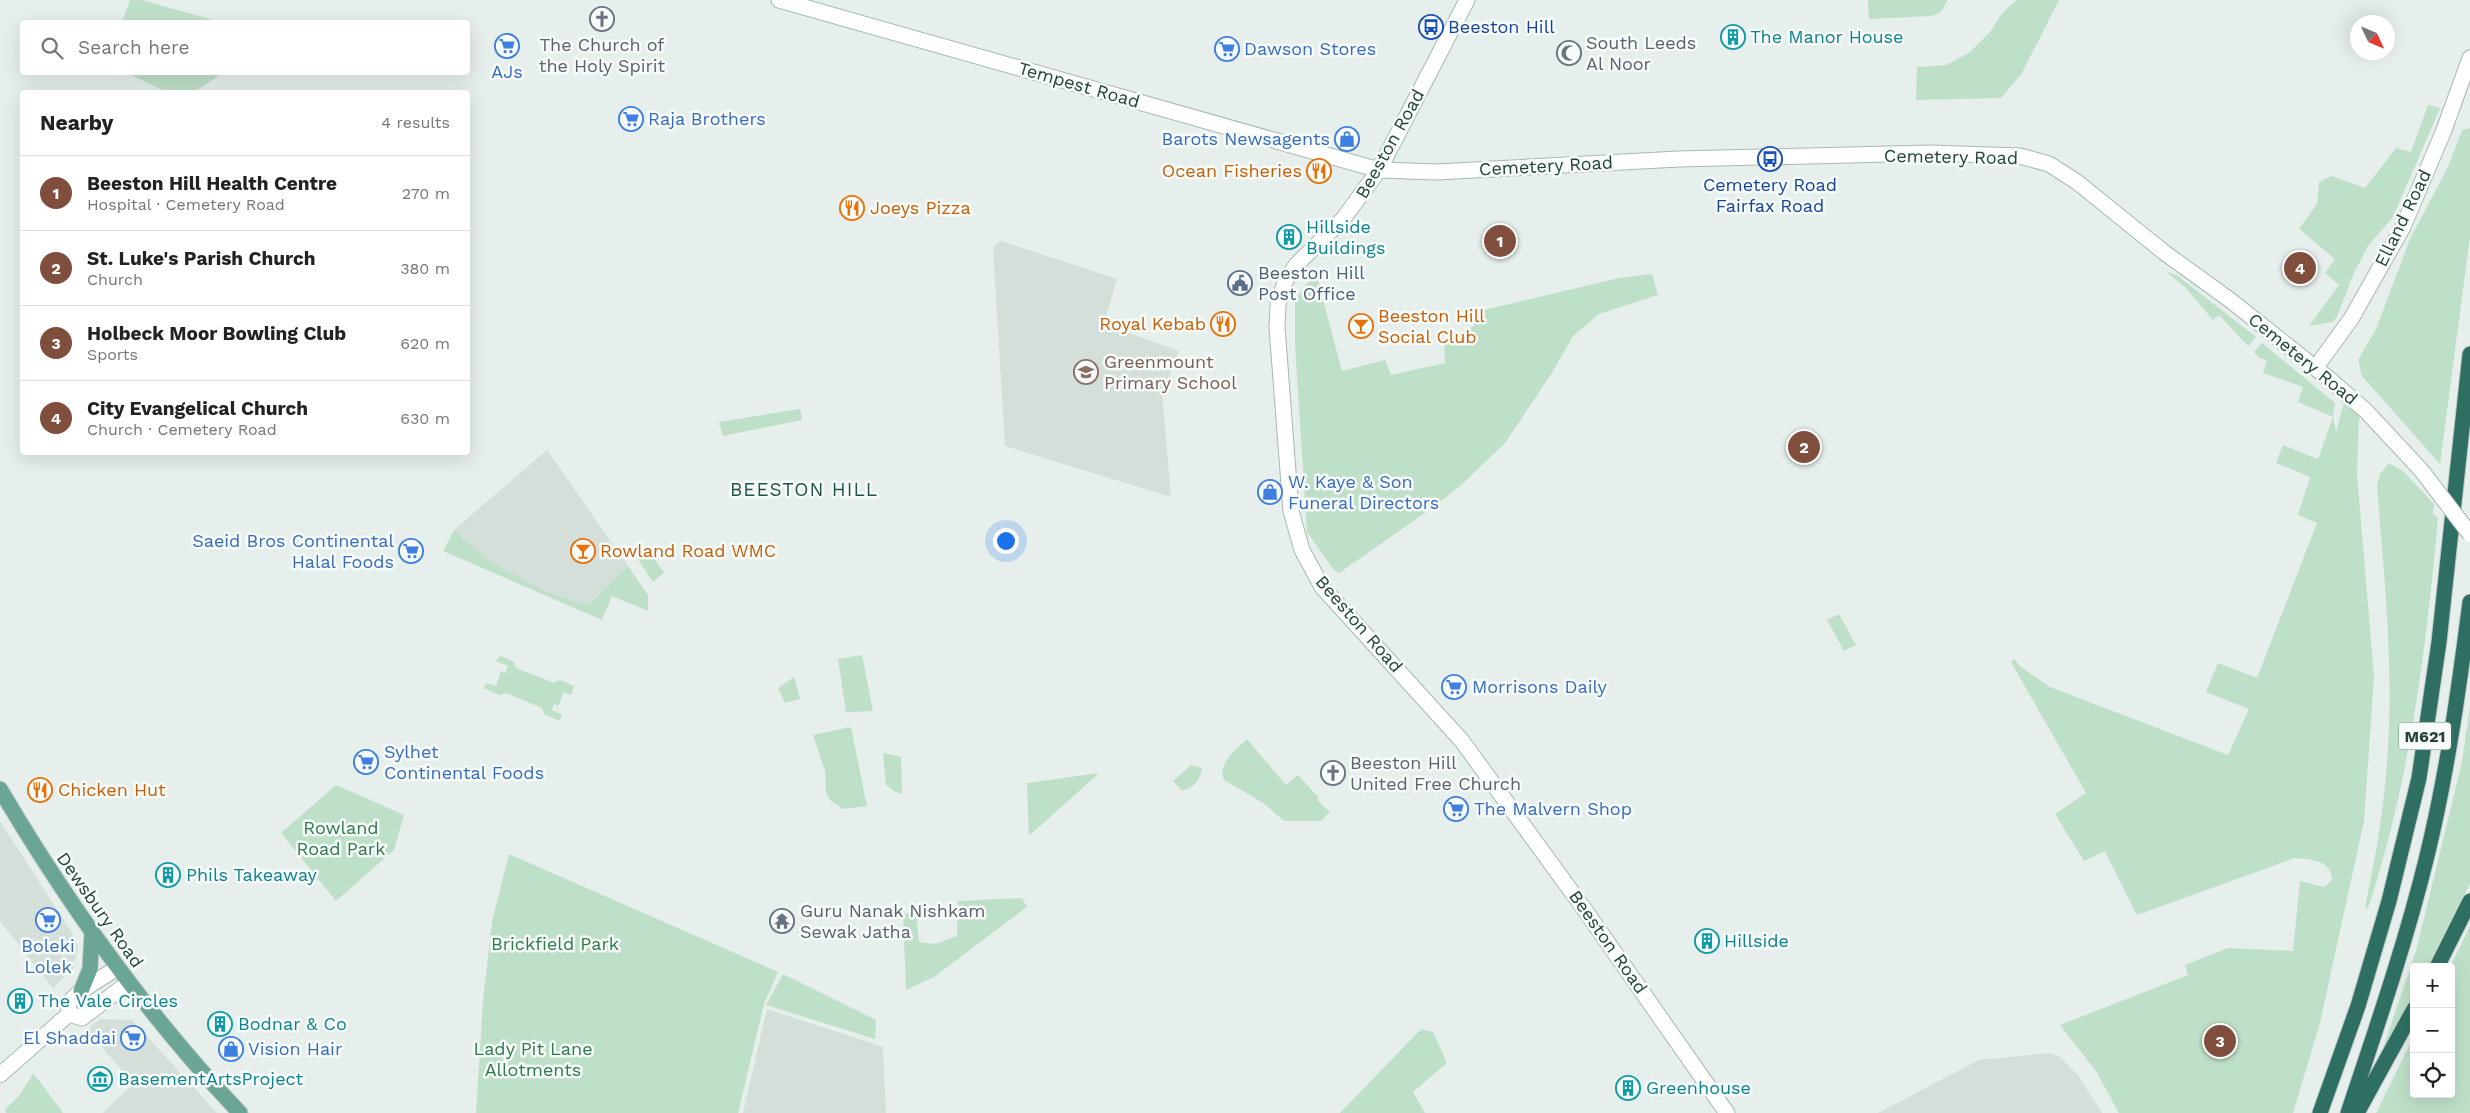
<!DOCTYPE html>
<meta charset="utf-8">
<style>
:root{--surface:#fff;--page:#f6f6f6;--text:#222;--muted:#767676;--line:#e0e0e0;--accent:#804e3d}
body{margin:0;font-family:"Work Sans",sans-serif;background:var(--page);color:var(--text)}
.controls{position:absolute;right:15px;bottom:15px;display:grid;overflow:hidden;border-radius:5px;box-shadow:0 5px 20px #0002}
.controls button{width:45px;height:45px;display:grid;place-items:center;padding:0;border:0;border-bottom:1px solid var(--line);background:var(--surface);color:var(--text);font:25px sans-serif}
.compass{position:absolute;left:2350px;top:15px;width:45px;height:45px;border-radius:50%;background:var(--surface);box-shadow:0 5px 20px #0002;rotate:134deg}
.you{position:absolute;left:1005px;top:540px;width:18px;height:18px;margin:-12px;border:4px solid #fff;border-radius:50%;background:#1a73e8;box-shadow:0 0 0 8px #1a73e833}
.badge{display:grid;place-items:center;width:32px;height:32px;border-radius:50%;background:var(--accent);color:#fff;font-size:16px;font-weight:700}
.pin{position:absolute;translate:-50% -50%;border:2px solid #fff;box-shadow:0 1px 5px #0006}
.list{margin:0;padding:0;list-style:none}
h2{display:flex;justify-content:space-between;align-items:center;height:65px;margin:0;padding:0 20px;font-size:21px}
h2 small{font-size:16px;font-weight:400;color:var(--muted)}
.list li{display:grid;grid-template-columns:32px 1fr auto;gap:15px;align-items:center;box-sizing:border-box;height:75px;padding:0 20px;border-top:1px solid var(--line)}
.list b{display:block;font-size:19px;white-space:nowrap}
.list p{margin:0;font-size:16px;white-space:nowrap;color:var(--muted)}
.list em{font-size:16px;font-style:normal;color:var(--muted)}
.icon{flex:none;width:28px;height:28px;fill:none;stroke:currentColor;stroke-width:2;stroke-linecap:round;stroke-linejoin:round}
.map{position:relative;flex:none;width:2470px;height:1113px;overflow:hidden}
.search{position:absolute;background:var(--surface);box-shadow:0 5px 20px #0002;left:20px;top:20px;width:450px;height:55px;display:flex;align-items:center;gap:12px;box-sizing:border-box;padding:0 18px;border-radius:5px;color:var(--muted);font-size:19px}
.panel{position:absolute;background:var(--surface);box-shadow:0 5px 20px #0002;left:20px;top:90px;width:450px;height:365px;border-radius:5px}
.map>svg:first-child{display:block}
.built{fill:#d4dfda}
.green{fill:#bfe0c8}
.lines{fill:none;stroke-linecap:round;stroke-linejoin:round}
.minor-casing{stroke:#a8b8b2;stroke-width:17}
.major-casing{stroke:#c2cac8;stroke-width:17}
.highway-casing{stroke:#c2cac8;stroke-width:17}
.minor{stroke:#fff;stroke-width:15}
.major{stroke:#6aa596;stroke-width:15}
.highway{stroke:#2f6f62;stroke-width:15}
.minor-bridge-casing{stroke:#a8b8b2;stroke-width:17;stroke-linecap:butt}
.minor-bridge{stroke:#fff;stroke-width:15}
.labels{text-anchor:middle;stroke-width:5;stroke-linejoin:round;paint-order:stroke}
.shield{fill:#f7fbf9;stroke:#637a73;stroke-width:1}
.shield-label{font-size:16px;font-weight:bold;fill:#24423a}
.transit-label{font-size:18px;fill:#164399;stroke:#f7fbf9;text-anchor:start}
.culture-label{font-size:18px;fill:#0d838f;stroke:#f7fbf9;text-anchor:start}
.worship-label{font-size:18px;fill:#5b616d;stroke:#f7fbf9;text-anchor:start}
.shop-label{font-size:18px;fill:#366cbe;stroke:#f7fbf9;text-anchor:start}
.street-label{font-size:18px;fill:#24423a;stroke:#f7fbf9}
.food-label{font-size:18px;fill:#c56008;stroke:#f7fbf9;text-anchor:start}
.service-label{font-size:18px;fill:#4e5e75;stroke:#f7fbf9;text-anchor:start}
.education-label{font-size:18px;fill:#785e54;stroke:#f7fbf9;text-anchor:start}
.park-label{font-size:18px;fill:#2d7a4b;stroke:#f7fbf9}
.neighbourhood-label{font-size:19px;letter-spacing:1px;fill:#1f5548;stroke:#f7fbf9}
</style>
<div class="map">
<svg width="2470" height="1113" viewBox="0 0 2470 1113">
<rect width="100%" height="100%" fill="#e6efeb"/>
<g class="built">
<polygon points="1001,241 1117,279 1104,324 1179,351 1162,393 1171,497 1005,446 993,247"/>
<polygon points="547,450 628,566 588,605 549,593 487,560 454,530"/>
<polygon points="0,821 75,938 78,948 73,969 53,988 0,921"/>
<polygon points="767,1009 883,1047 886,1113 743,1113"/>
<polygon points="100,1019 132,1020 217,1113 103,1113 133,1084 87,1029"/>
<polygon points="2051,1053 2060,1057 2077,1074 2102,1113 1878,1113 1979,1060"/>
</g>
<g class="green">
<polygon points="130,0 142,0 220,22 122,22"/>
<polygon points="1868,0 1947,0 1947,1 1941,12 1931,16 1869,19"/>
<polygon points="2017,0 2059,0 2022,73 2001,98 1916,100 1917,67 1946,65 1969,53 1990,32 2002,13"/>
<polygon points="127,73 223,73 194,92 167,92"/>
<polygon points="2428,105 2440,108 2393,217 2368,246 2353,275 2337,317 2332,322 2309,326 2339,285 2325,273 2335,259 2299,229 2317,204 2319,182 2331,176 2365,188 2396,148 2411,152"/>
<polygon points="2470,128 2470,237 2440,464 2362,376 2358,360 2376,329 2410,239 2448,167 2462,130"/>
<polygon points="2165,271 2178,276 2256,337 2248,346 2219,315 2213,320 2186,288"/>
<polygon points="1316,273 1342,371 1385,360 1391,375 1445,363 1444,340 1474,326 1476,312 1619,278 1652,274 1658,295 1599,314 1573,336 1553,371 1505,443 1459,487 1432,508 1339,573 1334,570 1307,532 1295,345 1295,299"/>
<path d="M 2262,343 L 2335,403 L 2333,417 L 2336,432 L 2344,403 L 2359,416 L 2357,474 L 2374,677 L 2364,821 L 2320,1023 L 2293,1113 L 2119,1113 L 2096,1071 L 2060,1025 L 2188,975 L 2185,965 L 2228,948 L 2293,951 L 2300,881 L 2324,887 L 2332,880 C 2332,860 2310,859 2295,858 L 2137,915 L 2105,851 L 2084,861 L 2055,814 L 2086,793 L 2011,662 L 2014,659 L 2021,667 L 2050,687 L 2228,755 L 2249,709 L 2206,692 L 2218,663 L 2257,678 L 2317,523 L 2298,515 L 2310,477 L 2276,463 L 2283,445 L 2318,459 L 2333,417 L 2298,402 L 2303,387 L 2263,373 L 2267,360 L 2259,358 L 2254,352 Z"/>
<polygon points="800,409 802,420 723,436 719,422"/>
<path d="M 2389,463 L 2404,472 L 2434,504 L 2433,514 L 2438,518 C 2426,650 2410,782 2368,908 L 2365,907 C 2378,847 2387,788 2389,727 C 2392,646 2383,565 2377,485 L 2380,474 Z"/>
<polygon points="454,530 488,560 549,593 588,605 628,566 648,595 648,611 612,596 602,620 443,551"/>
<polygon points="647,548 664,573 653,582 636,556"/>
<polygon points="1839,614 1856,645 1844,651 1827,620"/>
<polygon points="862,655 873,711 846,712 838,659"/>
<polygon points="501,656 514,662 516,668 554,683 560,680 574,686 571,695 564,692 558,706 554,704 552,710 562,714 560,721 544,714 542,708 506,693 499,695 484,688 486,683 496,686 501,671 505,673 508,666 495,661"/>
<polygon points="794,677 800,699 785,703 778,688"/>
<polygon points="2470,706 2470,883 2431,967 2414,967 2414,1000 2371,1083 2416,951 2462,762"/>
<polygon points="851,727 867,806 843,809 830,800 826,792 825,771 813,735"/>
<path d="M 1247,739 L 1286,785 L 1298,775 L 1319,798 L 1317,800 L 1330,812 L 1321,821 L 1284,821 L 1263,803 L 1224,780 C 1217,763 1236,750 1247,739 Z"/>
<polygon points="883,753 901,757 902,794 895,792 886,785"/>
<path d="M 1191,765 L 1202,768 C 1200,781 1194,787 1182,791 L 1173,781 Z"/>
<polygon points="1099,773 1029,836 1027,783"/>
<polygon points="336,785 404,815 394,850 336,901 281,833"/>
<polygon points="509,854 778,972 764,1004 738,1113 476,1113 483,1000 492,922"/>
<polygon points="1022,898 1027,907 934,977 906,990 903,914 916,912 919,942 935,944 957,936 958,901"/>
<polygon points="2470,926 2470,1113 2376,1113 2414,1036 2414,1094 2451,1094 2450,967"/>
<polygon points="783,974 876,1020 875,1039 766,1005"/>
<polygon points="1421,1029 1433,1032 1447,1063 1413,1092 1425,1113 1340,1113"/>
<polygon points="33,1074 34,1074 63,1113 6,1113 5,1109 19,1096"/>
</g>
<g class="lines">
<defs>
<g id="minor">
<polyline points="779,0 1379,170 1437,172 1679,159 1930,153 2020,156 2049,164 2077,182 2165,253 2230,300 2328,378 2366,411 2421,470"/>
<polyline points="1467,0 1379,170 1343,219 1296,265 1285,282 1278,304 1277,327 1291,511 1302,550 1322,587 1462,741 1582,906 1727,1113"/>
<polyline points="2316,367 2351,319 2403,227 2444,130 2470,58"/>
<polyline points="69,1014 68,1003 81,991 117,968"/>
<polyline points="69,1014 82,1018 128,983"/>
<polyline points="0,1075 69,1014"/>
</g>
<g id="major">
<path d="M 0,789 C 69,906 146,1014 240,1113"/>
<polyline points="81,991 90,969 92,933"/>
</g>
<g id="highway">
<polyline points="2437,967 2470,901"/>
<polyline points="2320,1113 2358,1006 2389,901 2419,778 2439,642 2470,354"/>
<path d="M 2348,1113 C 2376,1029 2405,945 2426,860 C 2447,775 2459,688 2470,602"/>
<polyline points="2357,1113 2414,1009"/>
</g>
</defs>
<use href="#minor" class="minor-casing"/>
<use href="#major" class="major-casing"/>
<use href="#highway" class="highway-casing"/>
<use href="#minor" class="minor"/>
<use href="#major" class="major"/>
<use href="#highway" class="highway"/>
<defs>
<polyline id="minor-bridge" points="2421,470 2470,534"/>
</defs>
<use href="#minor-bridge" class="minor-bridge-casing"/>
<use href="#minor-bridge" class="minor-bridge"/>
</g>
<defs>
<symbol id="church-ring" viewBox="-11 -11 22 22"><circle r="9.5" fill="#f7fbf9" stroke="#6b7280" stroke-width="1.5"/><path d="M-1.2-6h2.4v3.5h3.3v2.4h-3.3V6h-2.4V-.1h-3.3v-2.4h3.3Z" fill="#6b7280"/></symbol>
<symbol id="bus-ring" viewBox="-11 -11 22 22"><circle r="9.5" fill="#f7fbf9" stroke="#1a4fb4" stroke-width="1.5"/><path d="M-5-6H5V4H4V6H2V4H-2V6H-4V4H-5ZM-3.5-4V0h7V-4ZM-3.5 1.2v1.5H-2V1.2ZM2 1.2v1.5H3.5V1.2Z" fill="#1a4fb4"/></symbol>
<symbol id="building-ring" viewBox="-11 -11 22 22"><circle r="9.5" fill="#f7fbf9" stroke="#0f9aa8" stroke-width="1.5"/><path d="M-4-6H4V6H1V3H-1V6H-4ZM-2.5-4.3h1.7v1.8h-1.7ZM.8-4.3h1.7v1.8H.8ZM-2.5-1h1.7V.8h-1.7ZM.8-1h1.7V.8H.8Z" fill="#0f9aa8"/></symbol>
<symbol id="supermarket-ring" viewBox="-11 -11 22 22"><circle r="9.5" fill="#f7fbf9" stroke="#3f7fe0" stroke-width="1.5"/><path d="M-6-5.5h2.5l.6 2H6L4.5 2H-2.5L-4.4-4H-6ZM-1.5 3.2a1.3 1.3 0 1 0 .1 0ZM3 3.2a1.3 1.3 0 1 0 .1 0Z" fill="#3f7fe0"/></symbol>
<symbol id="mosque-ring" viewBox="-11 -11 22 22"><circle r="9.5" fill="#f7fbf9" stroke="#6b7280" stroke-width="1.5"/><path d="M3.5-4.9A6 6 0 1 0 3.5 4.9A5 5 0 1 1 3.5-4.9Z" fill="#6b7280"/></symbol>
<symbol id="shop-ring" viewBox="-11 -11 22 22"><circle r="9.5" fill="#f7fbf9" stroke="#3f7fe0" stroke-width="1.5"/><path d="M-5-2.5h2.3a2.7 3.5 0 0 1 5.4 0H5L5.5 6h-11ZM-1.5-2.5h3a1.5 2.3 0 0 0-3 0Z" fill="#3f7fe0"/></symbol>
<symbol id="restaurant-ring" viewBox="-11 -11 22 22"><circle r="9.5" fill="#f7fbf9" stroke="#e8710a" stroke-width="1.5"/><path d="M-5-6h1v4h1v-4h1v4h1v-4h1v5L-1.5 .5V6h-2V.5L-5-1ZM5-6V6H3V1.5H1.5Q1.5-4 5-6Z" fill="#e8710a"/></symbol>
<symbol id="civic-ring" viewBox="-11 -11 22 22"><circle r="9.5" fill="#f7fbf9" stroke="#5c6f8a" stroke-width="1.5"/><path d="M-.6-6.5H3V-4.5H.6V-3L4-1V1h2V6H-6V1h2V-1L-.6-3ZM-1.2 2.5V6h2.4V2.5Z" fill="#5c6f8a"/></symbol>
<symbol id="bar-ring" viewBox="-11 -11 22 22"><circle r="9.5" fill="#f7fbf9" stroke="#e8710a" stroke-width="1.5"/><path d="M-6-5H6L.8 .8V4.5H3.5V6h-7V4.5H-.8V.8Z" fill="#e8710a"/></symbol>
<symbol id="school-ring" viewBox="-11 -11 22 22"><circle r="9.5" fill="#f7fbf9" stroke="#8d6e63" stroke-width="1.5"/><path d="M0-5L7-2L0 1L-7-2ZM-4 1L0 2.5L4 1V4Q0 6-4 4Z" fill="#8d6e63"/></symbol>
<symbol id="temple-ring" viewBox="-11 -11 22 22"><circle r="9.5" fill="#f7fbf9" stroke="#6b7280" stroke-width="1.5"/><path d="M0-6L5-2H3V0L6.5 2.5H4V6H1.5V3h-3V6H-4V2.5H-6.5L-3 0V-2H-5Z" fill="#6b7280"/></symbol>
<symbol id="museum-ring" viewBox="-11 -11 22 22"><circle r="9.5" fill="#f7fbf9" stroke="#0f9aa8" stroke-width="1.5"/><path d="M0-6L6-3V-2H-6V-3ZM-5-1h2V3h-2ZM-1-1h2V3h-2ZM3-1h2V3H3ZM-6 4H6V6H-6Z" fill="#0f9aa8"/></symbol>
</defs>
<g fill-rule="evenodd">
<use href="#church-ring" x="588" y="5" width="28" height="28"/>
<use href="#bus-ring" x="1417" y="13" width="28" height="28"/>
<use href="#building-ring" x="1719" y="23" width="28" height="28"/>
<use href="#supermarket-ring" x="493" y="32" width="28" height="28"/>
<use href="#supermarket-ring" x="1213" y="35" width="28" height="28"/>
<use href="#mosque-ring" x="1555" y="39" width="28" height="28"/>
<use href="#supermarket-ring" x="617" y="105" width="28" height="28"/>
<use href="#shop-ring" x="1333" y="125" width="28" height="28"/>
<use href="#bus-ring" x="1756" y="145" width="28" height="28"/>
<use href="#restaurant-ring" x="1305" y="157" width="28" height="28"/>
<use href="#restaurant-ring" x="838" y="194" width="28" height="28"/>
<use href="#building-ring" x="1275" y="223" width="28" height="28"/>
<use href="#civic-ring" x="1226" y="269" width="28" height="28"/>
<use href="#restaurant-ring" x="1209" y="310" width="28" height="28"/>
<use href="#bar-ring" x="1347" y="312" width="28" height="28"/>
<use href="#school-ring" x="1072" y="358" width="28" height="28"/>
<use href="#shop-ring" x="1256" y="478" width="28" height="28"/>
<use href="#supermarket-ring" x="397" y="537" width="28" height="28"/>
<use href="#bar-ring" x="569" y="537" width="28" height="28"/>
<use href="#supermarket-ring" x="1440" y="673" width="28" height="28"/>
<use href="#supermarket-ring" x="352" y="748" width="28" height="28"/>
<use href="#church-ring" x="1319" y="759" width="28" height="28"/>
<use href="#restaurant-ring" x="26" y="776" width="28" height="28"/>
<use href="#supermarket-ring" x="1442" y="795" width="28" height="28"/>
<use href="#building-ring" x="154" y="861" width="28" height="28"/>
<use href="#supermarket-ring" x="34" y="906" width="28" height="28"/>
<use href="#temple-ring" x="768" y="907" width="28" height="28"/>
<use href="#building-ring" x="1693" y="927" width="28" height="28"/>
<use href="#building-ring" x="6" y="987" width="28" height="28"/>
<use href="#building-ring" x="206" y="1010" width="28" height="28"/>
<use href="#supermarket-ring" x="119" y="1024" width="28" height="28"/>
<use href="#shop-ring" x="217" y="1035" width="28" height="28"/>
<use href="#museum-ring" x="86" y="1065" width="28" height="28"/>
<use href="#building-ring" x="1614" y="1074" width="28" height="28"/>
</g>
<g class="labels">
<rect class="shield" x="2399" y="722.5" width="52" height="27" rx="4"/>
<g class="shield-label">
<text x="2425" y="742">M621</text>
</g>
<g class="transit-label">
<text x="1448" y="33">Beeston Hill</text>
<text x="1770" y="191" text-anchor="middle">Cemetery Road<tspan x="1770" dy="21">Fairfax Road</tspan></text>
</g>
<g class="culture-label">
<text x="1750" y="43">The Manor House</text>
<text x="1306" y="233">Hillside<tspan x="1306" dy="21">Buildings</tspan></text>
<text x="186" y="881">Phils Takeaway</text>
<text x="1724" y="947">Hillside</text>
<text x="38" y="1007">The Vale Circles</text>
<text x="238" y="1030">Bodnar &amp; Co</text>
<text x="118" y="1085">BasementArtsProject</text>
<text x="1646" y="1094">Greenhouse</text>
</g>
<g class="worship-label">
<text x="1586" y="49">South Leeds<tspan x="1586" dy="21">Al Noor</tspan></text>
<text x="602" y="51" text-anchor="middle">The Church of<tspan x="602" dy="21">the Holy Spirit</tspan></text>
<text x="1350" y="769">Beeston Hill<tspan x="1350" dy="21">United Free Church</tspan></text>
<text x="800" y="917">Guru Nanak Nishkam<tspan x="800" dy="21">Sewak Jatha</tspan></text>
</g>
<g class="shop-label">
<text x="1244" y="55">Dawson Stores</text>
<text x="507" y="78" text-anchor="middle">AJs</text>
<text x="648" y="125">Raja Brothers</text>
<text x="1330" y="145" text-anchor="end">Barots Newsagents</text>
<text x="1288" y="488">W. Kaye &amp; Son<tspan x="1288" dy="21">Funeral Directors</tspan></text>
<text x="394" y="547" text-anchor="end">Saeid Bros Continental<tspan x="394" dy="21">Halal Foods</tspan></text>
<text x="1472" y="693">Morrisons Daily</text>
<text x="384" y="758">Sylhet<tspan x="384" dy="21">Continental Foods</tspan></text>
<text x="1474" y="815">The Malvern Shop</text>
<text x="48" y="952" text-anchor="middle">Boleki<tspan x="48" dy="21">Lolek</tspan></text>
<text x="116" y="1044" text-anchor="end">El Shaddai</text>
<text x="248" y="1055">Vision Hair</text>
</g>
<g class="street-label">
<text transform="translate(1079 85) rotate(16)" y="6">Tempest Road</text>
<text transform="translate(1390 144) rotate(-61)" y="6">Beeston Road</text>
<text transform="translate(1951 157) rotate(1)" y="6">Cemetery Road</text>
<text transform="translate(1546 166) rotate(-3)" y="6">Cemetery Road</text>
<text transform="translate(2403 218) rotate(-64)" y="6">Elland Road</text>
<text transform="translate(2303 359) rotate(39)" y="6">Cemetery Road</text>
<text transform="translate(1359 624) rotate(49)" y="6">Beeston Road</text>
<text transform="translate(100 910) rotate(55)" y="6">Dewsbury Road</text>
<text transform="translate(1608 942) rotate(55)" y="6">Beeston Road</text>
</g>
<g class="food-label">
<text x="1302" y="177" text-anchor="end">Ocean Fisheries</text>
<text x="870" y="214">Joeys Pizza</text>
<text x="1378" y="322">Beeston Hill<tspan x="1378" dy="21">Social Club</tspan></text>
<text x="1206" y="330" text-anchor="end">Royal Kebab</text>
<text x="600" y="557">Rowland Road WMC</text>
<text x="58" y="796">Chicken Hut</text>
</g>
<g class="service-label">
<text x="1258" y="279">Beeston Hill<tspan x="1258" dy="21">Post Office</tspan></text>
</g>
<g class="education-label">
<text x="1104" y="368">Greenmount<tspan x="1104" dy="21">Primary School</tspan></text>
</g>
<g class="park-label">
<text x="341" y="834">Rowland<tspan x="341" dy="21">Road Park</tspan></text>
<text x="555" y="950">Brickfield Park</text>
<text x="533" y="1055">Lady Pit Lane<tspan x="533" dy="21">Allotments</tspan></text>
</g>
<g class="neighbourhood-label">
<text x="804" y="496">BEESTON HILL</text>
</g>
</g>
</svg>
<div class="controls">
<button>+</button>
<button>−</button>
<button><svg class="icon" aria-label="locate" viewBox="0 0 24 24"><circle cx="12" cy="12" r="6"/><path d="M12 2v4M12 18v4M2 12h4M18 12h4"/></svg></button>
</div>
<svg class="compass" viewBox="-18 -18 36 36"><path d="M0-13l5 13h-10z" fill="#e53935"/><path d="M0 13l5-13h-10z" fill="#767676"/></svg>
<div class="you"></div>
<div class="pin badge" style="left:1500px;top:241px">1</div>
<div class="pin badge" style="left:1804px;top:447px">2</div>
<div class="pin badge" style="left:2220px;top:1041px">3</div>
<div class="pin badge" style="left:2300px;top:268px">4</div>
<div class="search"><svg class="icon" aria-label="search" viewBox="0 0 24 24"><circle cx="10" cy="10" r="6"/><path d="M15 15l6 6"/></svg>Search here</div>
<section class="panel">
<h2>Nearby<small>4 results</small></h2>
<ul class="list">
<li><span class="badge">1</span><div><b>Beeston Hill Health Centre</b><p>Hospital · Cemetery Road</p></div><em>270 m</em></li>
<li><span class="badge">2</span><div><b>St. Luke's Parish Church</b><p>Church</p></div><em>380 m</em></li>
<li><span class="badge">3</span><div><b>Holbeck Moor Bowling Club</b><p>Sports</p></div><em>620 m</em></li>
<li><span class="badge">4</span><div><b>City Evangelical Church</b><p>Church · Cemetery Road</p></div><em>630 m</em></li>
</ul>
</section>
</div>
